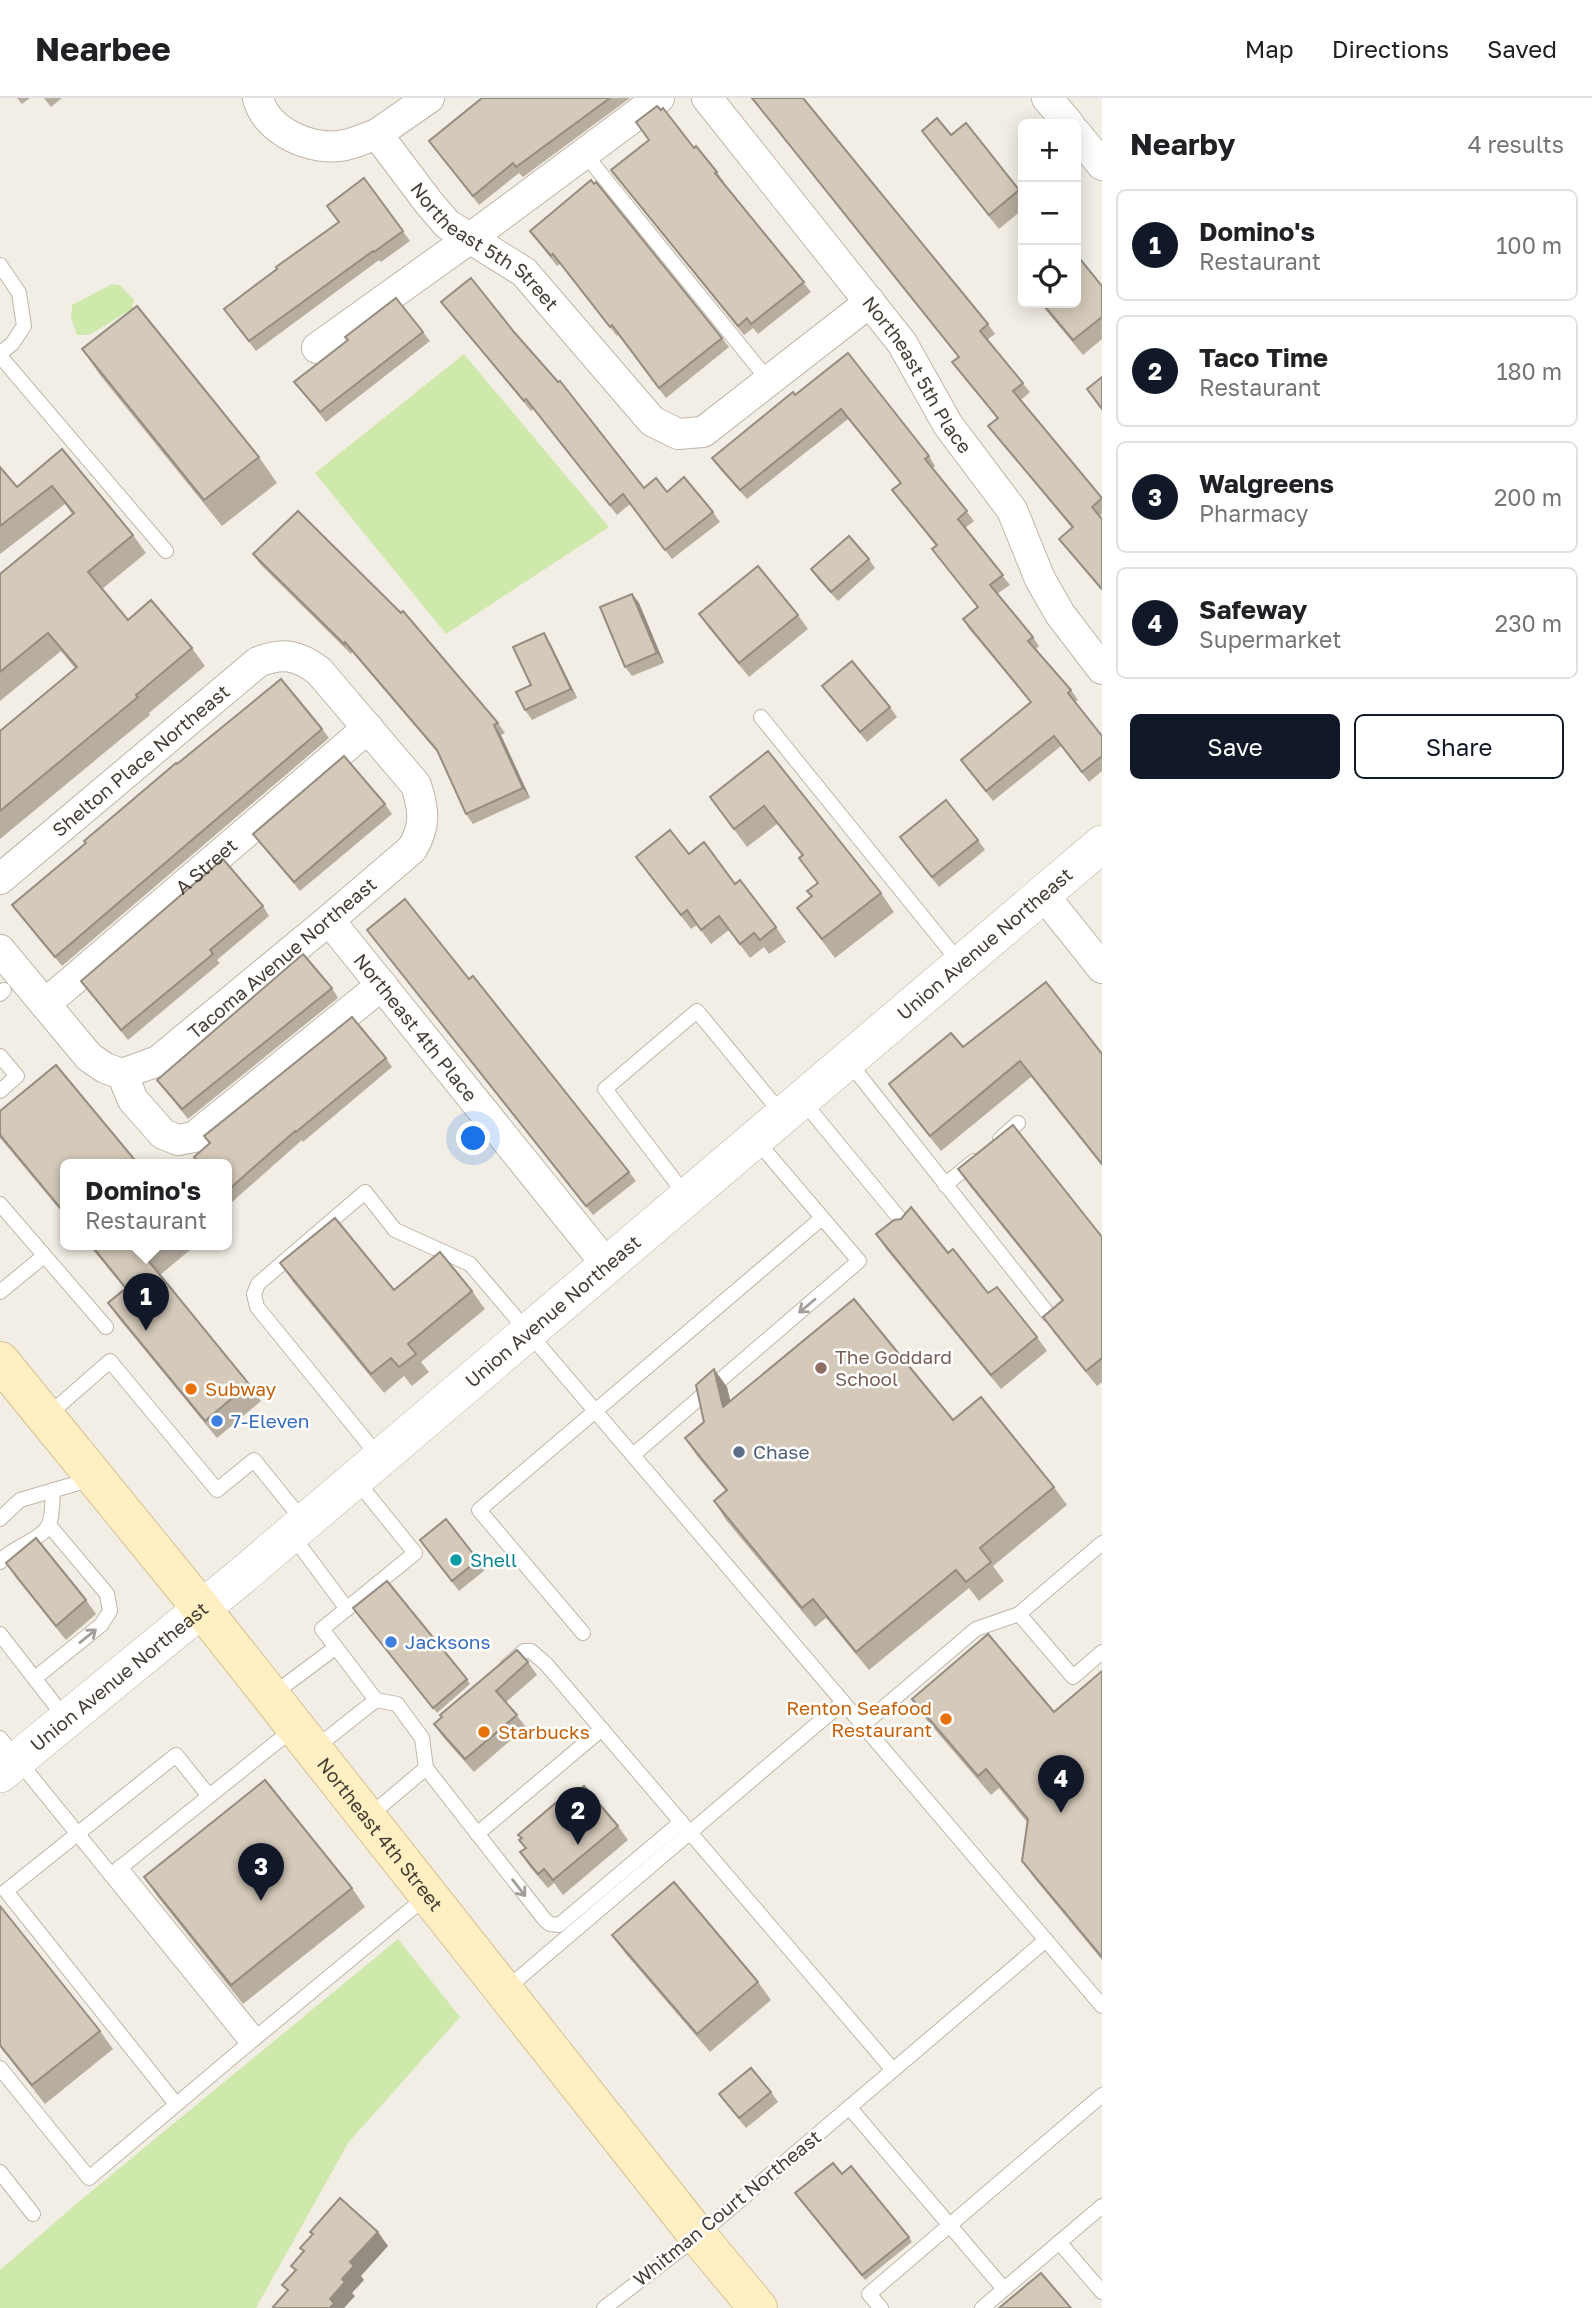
<!DOCTYPE html>
<meta charset="utf-8">
<style>
:root{--surface:#fff;--page:#f2f2f2;--text:#202124;--muted:#757577;--line:#e0e0e0;--accent:#111827}
body{margin:0;font-family:"Golos Text",sans-serif;background:var(--page);color:var(--text)}
.controls{position:absolute;right:21px;top:21px;display:grid;overflow:hidden;border-radius:10px;box-shadow:0 4px 18px #0003}
.controls button{width:63px;height:63px;display:grid;place-items:center;padding:0;border:0;border-bottom:2px solid var(--line);background:var(--surface);color:var(--text);font:35px sans-serif}
.you{position:absolute;left:474px;top:1041px;width:24px;height:24px;margin:-18px;border:5px solid #fff;border-radius:50%;background:#1a73e8;box-shadow:0 0 0 10px #1a73e833}
.badge{display:grid;place-items:center;width:46px;height:46px;border-radius:50%;background:var(--accent);color:#fff;font-size:23px;font-weight:700}
.pin{position:absolute;translate:-50% -58px;filter:drop-shadow(0 2px 4px #0008)}
.pin::after{content:'';position:absolute;top:37px;width:24px;height:21px;background:inherit;clip-path:polygon(0 0,100% 0,50% 100%)}
.popup{position:absolute;left:60px;top:1061px;width:172px;height:91px;box-sizing:border-box;display:grid;place-content:center;border-radius:10px;background:var(--surface);filter:drop-shadow(0 2px 5px #0005);font-size:23px;white-space:nowrap;color:var(--muted)}
.popup b{font-size:26px;color:var(--text)}
.popup::after{content:'';position:absolute;left:50%;top:100%;margin-left:-14px;border:14px solid transparent;border-top-color:var(--surface)}
.list{margin:0;padding:0;list-style:none}
h2{display:flex;justify-content:space-between;align-items:center;height:91px;margin:0;padding:0 28px;font-size:30px}
h2 small{font-size:23px;font-weight:400;color:var(--muted)}
.list li{display:grid;grid-template-columns:46px 1fr auto;gap:21px;align-items:center;box-sizing:border-box;height:112px;margin:0 14px 14px;padding:0 14px;border:2px solid var(--line);border-radius:10px}
.list b{display:block;font-size:26px;white-space:nowrap}
.list p{margin:0;font-size:23px;white-space:nowrap;color:var(--muted)}
.list em{font-size:23px;font-style:normal;color:var(--muted)}
.actions{display:flex;gap:14px;padding:21px 28px}
.actions a{flex:1;padding:16px 0;border:2px solid var(--accent);border-radius:10px;text-align:center;font-size:24px;color:var(--accent)}
.actions .main{background:var(--accent);color:#fff}
.icon{flex:none;width:38px;height:38px;fill:none;stroke:currentColor;stroke-width:2;stroke-linecap:round;stroke-linejoin:round}
.map{position:relative;flex:none;width:1102px;height:2210px;overflow:hidden}
header{display:flex;align-items:center;gap:42px;box-sizing:border-box;height:98px;padding:0 35px;background:var(--surface);border-bottom:2px solid var(--line)}
header strong{font-size:33px}
nav{display:flex;gap:38px;margin-inline-start:auto;font-size:24px}
main{display:flex}
aside{flex:1;background:var(--surface)}
.map>svg:first-child{display:block}
.green{fill:#cfe9ac}
.lines{fill:none;stroke-linecap:round;stroke-linejoin:round}
.service-casing{stroke:#bfb6a7;stroke-width:16}
.minor-casing{stroke:#bfb6a7;stroke-width:32}
.tertiary-casing{stroke:#bfb6a7;stroke-width:38}
.secondary-casing{stroke:#d5c293;stroke-width:40}
.service{stroke:#fff;stroke-width:14}
.minor{stroke:#fff;stroke-width:30}
.tertiary{stroke:#fff;stroke-width:37}
.secondary{stroke:#ffefc3;stroke-width:38}
.wall{fill:#b7aea0}
.shaded-wall{fill:#958d82}
.building{fill:#d5caba;stroke:#958d82;stroke-width:2}
.oneway{stroke:#a29e9a}
.education-dot{fill:#8d6e63;stroke:#fff;stroke-width:2.5}
.food-dot{fill:#e8710a;stroke:#fff;stroke-width:2.5}
.shop-dot{fill:#3f7fe0;stroke:#fff;stroke-width:2.5}
.service-dot{fill:#5c6f8a;stroke:#fff;stroke-width:2.5}
.culture-dot{fill:#0f9aa8;stroke:#fff;stroke-width:2.5}
.labels{text-anchor:middle;stroke-width:5;stroke-linejoin:round;paint-order:stroke}
.street-label{font-size:19px;fill:#463e34;stroke:#fff}
.education-label{font-size:19px;fill:#785e54;stroke:#fff;text-anchor:start}
.food-label{font-size:19px;fill:#c56008;stroke:#fff;text-anchor:start}
.shop-label{font-size:19px;fill:#366cbe;stroke:#fff;text-anchor:start}
.service-label{font-size:19px;fill:#4e5e75;stroke:#fff;text-anchor:start}
.culture-label{font-size:19px;fill:#0d838f;stroke:#fff;text-anchor:start}
</style>
<header>
<strong>Nearbee</strong>
<nav><a>Map</a><a>Directions</a><a>Saved</a></nav>
</header>
<main>
<div class="map">
<svg width="1102" height="2210" viewBox="0 0 1102 2210">
<rect width="100%" height="100%" fill="#f3eee5"/>
<g class="green">
<polygon points="112,186 120,187 134,202 132,211 89,237 77,237 71,220 72,207"/>
<polygon points="464,256 609,429 446,536 315,375"/>
<polygon points="398,1841 460,1919 348,2045 256,2210 0,2210 0,2172 82,2101"/>
</g>
<g class="lines">
<defs>
<g id="service">
<polyline points="584,55 769,283"/>
<polyline points="0,167 19,195 24,228 12,246 0,255"/>
<polyline points="0,258 166,453"/>
<polyline points="761,619 960,865"/>
<polyline points="0,896 4,892"/>
<polyline points="0,958 17,978 0,993"/>
<polyline points="848,963 1049,1217"/>
<polyline points="802,1002 905,1127"/>
<polyline points="1000,1041 1018,1025"/>
<polyline points="945,1087 974,1063"/>
<polyline points="687,1099 605,991 697,913 782,1016"/>
<polyline points="0,1106 106,1229"/>
<polyline points="0,1194 44,1158"/>
<polyline points="47,1318 110,1263 217,1392 254,1362 304,1424"/>
<polyline points="633,1357 859,1163 756,1042"/>
<polyline points="380,1360 257,1209 254,1196 258,1186 365,1094 395,1132 470,1166 1102,1908"/>
<polyline points="356,1382 415,1455 322,1531 376,1602 397,1606 422,1640 426,1670 545,1822 550,1826 559,1827 681,1724"/>
<polyline points="0,1421 20,1402 92,1381"/>
<polyline points="292,1437 347,1511"/>
<path d="M 0,1464 C 11,1449 43,1442 49,1426 C 53,1417 52,1402 53,1392"/>
<polyline points="1019,1516 1073,1579 1102,1554"/>
<polyline points="583,1535 479,1412 822,1120"/>
<polyline points="0,1536 66,1621"/>
<polyline points="507,1568 524,1553 531,1553 546,1566 893,1972"/>
<polyline points="35,1580 101,1527 110,1513 107,1496 49,1427"/>
<polyline points="272,1597 335,1550"/>
<polyline points="863,1627 976,1531 1019,1516 1102,1445"/>
<polyline points="0,1640 248,1946 427,1798"/>
<polyline points="314,1651 376,1602"/>
<polyline points="368,1719 426,1670"/>
<polyline points="477,1736 602,1631"/>
<polyline points="120,1769 257,1938"/>
<polyline points="111,1777 293,1631"/>
<polyline points="505,1892 843,1604"/>
<polyline points="0,1970 89,2080 248,1946"/>
<polyline points="176,2006 6,1793 176,1657 209,1698"/>
<polyline points="849,2009 1004,2191"/>
<polyline points="0,2074 33,2116"/>
<polyline points="1059,2144 1102,2194"/>
<polyline points="604,2210 698,2138 1046,1842"/>
<polyline points="881,2210 869,2196 1102,1997"/>
<polyline points="982,2210 1102,2108"/>
</g>
<g id="minor">
<path id="s1" d="M 258,0 C 266,34 313,54 345,47 C 355,45 366,40 377,36 L 429,105 L 447,126 L 524,174 L 652,323 L 678,336 L 703,334 L 870,204"/>
<path id="s2" d="M 707,0 L 902,245 L 948,327 L 1012,412 L 1040,481 L 1060,516 L 1102,571"/>
<polyline points="1047,0 1069,26"/>
<polyline points="1076,35 1102,67"/>
<polyline points="377,36 429,0"/>
<polyline points="317,250 469,141 659,0"/>
<path id="s3" d="M 0,781 L 258,564 C 283,554 298,557 319,573 L 416,687 C 424,712 426,728 412,751 L 329,822 L 158,963 L 122,976"/>
<polyline points="1042,795 1102,870"/>
<path id="s4" d="M 329,822 L 607,1167"/>
<polyline points="0,852 89,959 105,970 122,976 133,1002 163,1036 178,1042 194,1039 382,887"/>
<path id="s5" d="M 45,906 L 368,630"/>
</g>
<g id="tertiary">
<path id="s6" d="M 0,1676 L 238,1481 L 1102,746"/>
</g>
<g id="secondary">
<path id="s7" d="M 0,1263 L 202,1511 L 698,2138 L 758,2210"/>
</g>
</defs>
<use href="#service" class="service-casing"/>
<use href="#minor" class="minor-casing"/>
<use href="#tertiary" class="tertiary-casing"/>
<use href="#secondary" class="secondary-casing"/>
<use href="#service" class="service"/>
<use href="#minor" class="minor"/>
<use href="#tertiary" class="tertiary"/>
<use href="#secondary" class="secondary"/>
</g>
<g class="wall">
<polygon points="17,0 30,0 22,6"/>
<polygon points="44,0 62,0 51,9"/>
<polygon points="482,0 630,0 523,79 519,75 479,107 429,43"/>
<polygon points="751,0 803,0 988,226 995,236 987,242 1030,294 1021,302 1102,400 1102,416 1100,418 1102,421 1102,493 1059,441 1072,430 995,337 988,328 997,320 952,264 958,259 793,52"/>
<polygon points="922,33 951,37 1019,92 1023,98 1023,111 999,131 932,47"/>
<polygon points="649,42 694,50 717,74 724,84 723,84 811,194 758,236 753,230 744,237 611,72"/>
<polygon points="364,80 410,143 381,164 379,162 256,253 224,211 339,124"/>
<polygon points="594,86 722,240 729,249 666,300 618,237 617,238 560,166 557,168 530,133"/>
<polygon points="1102,188 1102,241 1083,257 1040,205 1076,205"/>
<polygon points="441,204 514,234 644,390 667,394 713,414 720,424 672,461 630,406 617,417 533,311 531,313 448,213"/>
<polygon points="423,234 430,243 326,324 294,284"/>
<polygon points="82,251 259,359 277,385 222,428 100,277"/>
<polygon points="848,255 929,358 935,368 933,370 974,423 965,430 1010,487 997,496 1033,539 1039,548 1036,551 1071,592 1078,602 1075,604 1102,638 1102,673 1089,684 1061,648 993,703 961,662 1031,604 969,531 963,521 977,509 932,451 936,448 892,392 900,385 848,321 747,401 719,370 712,360 795,297"/>
<polygon points="62,351 133,437 146,455 102,491 128,522 192,550 205,568 149,615 150,617 0,741 0,633 75,570 61,553 0,603 0,476 72,416 65,406 0,456 0,369 17,389"/>
<polygon points="253,456 498,625 505,635 501,637 530,700 473,726 466,716 438,655 352,554 351,556 260,466"/>
<polygon points="869,461 875,470 838,503 818,481 811,471"/>
<polygon points="632,496 639,505 664,565 632,578 625,569"/>
<polygon points="699,516 798,517 808,531 749,579 709,530"/>
<polygon points="550,545 577,600 532,622 525,612 531,587"/>
<polygon points="822,588 890,609 897,619 867,644"/>
<polygon points="322,631 329,640 62,868 12,807 86,745 177,666"/>
<polygon points="768,653 881,795 894,814 835,860 797,810 811,799 817,785 799,760 802,758 777,726 747,749 710,699"/>
<polygon points="385,706 392,716 300,793 260,745 253,736"/>
<polygon points="900,739 978,742 985,752 939,789"/>
<polygon points="689,756 735,786 776,829 786,844 769,856 764,849 750,860 729,832 711,846 697,827 691,831 636,759"/>
<polygon points="263,808 269,818 217,862 220,865 128,942 81,883"/>
<polygon points="367,832 469,881 629,1074 636,1083 593,1117"/>
<polygon points="332,890 338,900 188,1021 157,982"/>
<polygon points="963,949 1102,956 1102,1068 1031,979 941,1053 900,1002 889,986"/>
<polygon points="386,960 392,969 303,1044 302,1042 232,1104 227,1098 227,1067 199,1067 194,1059 210,1046 204,1038"/>
<polygon points="0,1013 66,1067 66,1119 0,1040"/>
<polygon points="958,1071 1102,1139 1102,1284 1097,1288 1054,1235 1043,1219 1062,1203 969,1087"/>
<polygon points="876,1136 948,1155 988,1195 1037,1239 1047,1253 1001,1291 886,1151"/>
<polygon points="89,1147 196,1147 160,1177 249,1286 261,1303 217,1340 120,1222 108,1205 125,1191"/>
<polygon points="280,1165 394,1192 472,1193 485,1211 421,1264 429,1274 412,1288 404,1278 384,1295 293,1184"/>
<polygon points="714,1271 727,1289 730,1303 953,1322 1054,1389 1067,1407 993,1468 1004,1483 979,1503 969,1490 869,1572 826,1520 815,1529 726,1422 714,1403 726,1393 697,1358 685,1340 704,1324"/>
<polygon points="420,1442 478,1462 485,1472 459,1493"/>
<polygon points="6,1465 86,1502 96,1516 66,1542 16,1480"/>
<polygon points="357,1515 467,1581 470,1586 437,1615"/>
<polygon points="528,1564 537,1577 506,1604 526,1629 474,1674 443,1639 434,1626"/>
<polygon points="1102,1573 1102,1862 1035,1781 1022,1763 1027,1724 999,1690 991,1697 925,1620 912,1601 1054,1614"/>
<polygon points="561,1707 618,1728 628,1742 563,1797 554,1785 548,1790 530,1769 520,1754 525,1750 519,1742 521,1741 518,1737"/>
<polygon points="144,1779 352,1790 365,1809 243,1906 157,1798"/>
<polygon points="0,1808 100,1933 113,1951 45,2006 0,1949"/>
<polygon points="612,1837 758,1884 771,1902 710,1954 625,1855"/>
<polygon points="771,1994 778,2004 746,2030 719,1996"/>
<polygon points="842,2076 909,2139 912,2144 865,2182 798,2100"/>
</g>
<g class="shaded-wall">
<polygon points="632,496 639,505 664,565 657,555"/>
<polygon points="544,535 550,545 577,600 571,591"/>
<polygon points="494,627 501,637 530,700 523,690"/>
<polygon points="714,1271 727,1289 736,1327 723,1309"/>
<polygon points="378,2134 388,2148 361,2178 364,2182 352,2195 355,2198 344,2210 330,2210 330,2201 342,2181 350,2164"/>
</g>
<g class="building">
<polygon points="482,0 610,0 516,69 513,65 473,98 429,43"/>
<polygon points="752,0 803,0 988,226 980,233 1023,285 1013,293 1102,400 1092,409 1102,421 1102,489 1101,490 1059,441 1073,429 988,328 998,320 952,264 959,259"/>
<polygon points="657,8 661,12 663,10 694,50 696,48 717,74 715,75 804,184 751,226 747,220 738,228 611,72 649,42 636,24"/>
<polygon points="937,20 951,37 966,25 1019,92 989,117 922,33"/>
<polygon points="364,80 403,133 374,154 373,153 249,243 224,211 277,171 276,169 339,124 327,108"/>
<polygon points="591,82 594,86 596,84 722,240 659,290 612,227 610,229 553,156 551,158 530,133"/>
<polygon points="1076,156 1102,188 1102,219 1073,242 1042,205 1076,205"/>
<polygon points="471,180 514,234 558,284 560,283 644,390 656,380 667,394 684,379 713,414 665,452 623,396 610,407 526,301 524,303 441,204"/>
<polygon points="396,200 423,234 320,314 294,284 348,242 345,239"/>
<polygon points="137,208 259,359 204,402 82,251"/>
<polygon points="848,255 929,358 925,361 967,413 958,421 1003,477 990,487 1033,539 1028,543 1071,592 1068,595 1102,638 1102,658 1082,674 1054,638 986,693 961,662 1031,604 963,521 978,509 932,451 937,447 892,392 901,385 841,311 740,392 712,360 793,294 795,297"/>
<polygon points="1102,279 1102,311 1087,291"/>
<polygon points="62,351 133,437 88,474 128,522 151,502 192,550 136,597 138,599 0,713 0,633 77,569 48,535 0,574 0,476 74,415 52,388 0,428 0,369 17,389"/>
<polygon points="298,413 401,515 403,513 498,625 494,627 523,690 466,716 437,652 345,544 344,546 253,456"/>
<polygon points="849,438 869,461 831,494 811,471"/>
<polygon points="758,468 798,517 739,565 699,516"/>
<polygon points="632,496 657,555 625,569 600,509"/>
<polygon points="544,535 571,591 525,612 516,594 531,587 513,549"/>
<polygon points="852,563 890,609 860,634 822,588"/>
<polygon points="281,581 322,631 55,859 12,807 86,745 84,743 176,665 177,666"/>
<polygon points="768,653 881,795 822,841 797,810 812,798 807,793 818,785 799,760 803,757 764,708 734,731 710,699"/>
<polygon points="344,658 385,706 294,784 253,736"/>
<polygon points="946,702 978,742 932,779 900,739"/>
<polygon points="670,732 689,756 704,744 735,786 740,782 776,829 760,842 754,835 740,846 719,818 701,832 687,812 681,817 636,759"/>
<polygon points="223,761 263,808 210,852 213,856 121,932 81,883"/>
<polygon points="405,801 469,881 473,878 629,1074 586,1108 367,832"/>
<polygon points="303,856 332,890 182,1011 157,982"/>
<polygon points="1046,884 1102,956 1102,1066 1020,963 930,1038 889,986 951,935 963,949"/>
<polygon points="352,919 386,960 296,1034 295,1033 227,1093 227,1067 201,1067 194,1059 210,1045 204,1038"/>
<polygon points="56,967 139,1067 66,1067 66,1117 0,1037 0,1013"/>
<polygon points="1013,1027 1102,1139 1102,1260 1086,1273 1043,1219 1063,1202 958,1071"/>
<polygon points="911,1109 948,1155 953,1151 988,1195 997,1189 1037,1239 991,1277 876,1136 894,1122 901,1121"/>
<polygon points="335,1120 394,1192 440,1154 472,1193 408,1246 416,1256 399,1269 391,1260 371,1276 280,1165"/>
<polygon points="91,1147 164,1147 147,1161 249,1286 205,1323 108,1205 126,1190"/>
<polygon points="854,1201 953,1322 981,1299 1054,1389 980,1450 991,1464 966,1484 956,1472 856,1554 813,1501 802,1510 714,1403 727,1392 685,1340 704,1324 696,1287 714,1271 723,1309"/>
<polygon points="446,1421 478,1462 452,1483 420,1442"/>
<polygon points="36,1440 86,1502 56,1528 6,1465"/>
<polygon points="387,1483 467,1581 433,1610 353,1510"/>
<polygon points="988,1536 1054,1614 1102,1573 1102,1859 1022,1763 1028,1721 986,1671 978,1678 912,1601"/>
<polygon points="517,1552 528,1564 496,1593 517,1617 465,1661 434,1626 442,1619 440,1617"/>
<polygon points="265,1682 352,1790 231,1887 144,1779"/>
<polygon points="584,1688 618,1728 553,1782 544,1771 538,1776 520,1754 526,1750 519,1742 522,1740 518,1737 558,1703 561,1707"/>
<polygon points="674,1784 758,1884 697,1936 612,1837"/>
<polygon points="0,1808 100,1933 32,1987 0,1947"/>
<polygon points="751,1970 771,1994 739,2020 719,1996"/>
<polygon points="833,2065 842,2076 851,2068 909,2139 862,2177 795,2095"/>
<polygon points="340,2100 378,2134 350,2164 354,2168 342,2181 345,2184 330,2201 334,2205 330,2210 274,2210 273,2209 288,2192 282,2187 296,2172 291,2168 304,2153 300,2150 313,2136 310,2134"/>
<polygon points="1041,2175 1071,2210 999,2210"/>
</g>
<defs><path id="oneway-shaft" d="M-6 0H5M1.5-3L5.5 0L1.5 3" fill="none" stroke-width="1.6" stroke-linecap="round" stroke-linejoin="round" transform="scale(1.75)"/></defs>
<g class="oneway">
<use href="#oneway-shaft" transform="translate(807 1208) rotate(140)"/>
<use href="#oneway-shaft" transform="translate(88 1538) rotate(-39)"/>
<use href="#oneway-shaft" transform="translate(519 1790) rotate(52)"/>
</g>
<circle class="education-dot" cx="821" cy="1270" r="7"/>
<g class="food-dot">
<circle cx="191" cy="1291" r="7"/>
<circle cx="946" cy="1621" r="7"/>
<circle cx="484" cy="1634" r="7"/>
</g>
<g class="shop-dot">
<circle cx="217" cy="1323" r="7"/>
<circle cx="391" cy="1544" r="7"/>
</g>
<circle class="service-dot" cx="739" cy="1354" r="7"/>
<circle class="culture-dot" cx="456" cy="1462" r="7"/>
<g class="labels">
<g class="street-label">
<text dy="7" stroke="none"><textPath href="#s1" startOffset="299">Northeast 5th Street</textPath></text>
<text dy="7" stroke="none"><textPath href="#s2" startOffset="348">Northeast 5th Place</textPath></text>
<text dy="7" stroke="none"><textPath href="#s3" startOffset="184">Shelton Place Northeast</textPath></text>
<text dy="7" stroke="none"><textPath href="#s5" startOffset="212">A Street</textPath></text>
<text dy="7" stroke="none"><textPath href="#s6" startOffset="1288">Union Avenue Northeast</textPath></text>
<text transform="translate(282 860) rotate(-40)" y="7">Tacoma Avenue Northeast</text>
<text dy="7" stroke="none"><textPath href="#s4" startOffset="138">Northeast 4th Place</textPath></text>
<text dy="7" stroke="none"><textPath href="#s6" startOffset="721">Union Avenue Northeast</textPath></text>
<text dy="7" stroke="none"><textPath href="#s6" startOffset="154">Union Avenue Northeast</textPath></text>
<text dy="7" stroke="none"><textPath href="#s7" startOffset="607">Northeast 4th Street</textPath></text>
<text transform="translate(727 2110) rotate(-39)" y="7">Whitman Court Northeast</text>
</g>
<g class="education-label">
<text x="835" y="1266">The Goddard<tspan x="835" dy="22">School</tspan></text>
</g>
<g class="food-label">
<text x="205" y="1298">Subway</text>
<text x="932" y="1617" text-anchor="end">Renton Seafood<tspan x="932" dy="22">Restaurant</tspan></text>
<text x="498" y="1641">Starbucks</text>
</g>
<g class="shop-label">
<text x="231" y="1330">7-Eleven</text>
<text x="405" y="1551">Jacksons</text>
</g>
<g class="service-label">
<text x="753" y="1361">Chase</text>
</g>
<g class="culture-label">
<text x="470" y="1469">Shell</text>
</g>
</g>
</svg>
<div class="controls">
<button>+</button>
<button>−</button>
<button><svg class="icon" aria-label="locate" viewBox="0 0 24 24"><circle cx="12" cy="12" r="6"/><path d="M12 2v4M12 18v4M2 12h4M18 12h4"/></svg></button>
</div>
<div class="you"></div>
<div class="pin badge" style="left:146px;top:1233px">1</div>
<div class="popup"><b>Domino's</b>Restaurant</div>
<div class="pin badge" style="left:578px;top:1747px">2</div>
<div class="pin badge" style="left:261px;top:1803px">3</div>
<div class="pin badge" style="left:1061px;top:1715px">4</div>
</div>
<aside>
<h2>Nearby<small>4 results</small></h2>
<ul class="list">
<li><span class="badge">1</span><div><b>Domino's</b><p>Restaurant</p></div><em>100 m</em></li>
<li><span class="badge">2</span><div><b>Taco Time</b><p>Restaurant</p></div><em>180 m</em></li>
<li><span class="badge">3</span><div><b>Walgreens</b><p>Pharmacy</p></div><em>200 m</em></li>
<li><span class="badge">4</span><div><b>Safeway</b><p>Supermarket</p></div><em>230 m</em></li>
</ul>
<div class="actions"><a class="main">Save</a><a>Share</a></div>
</aside>
</main>
